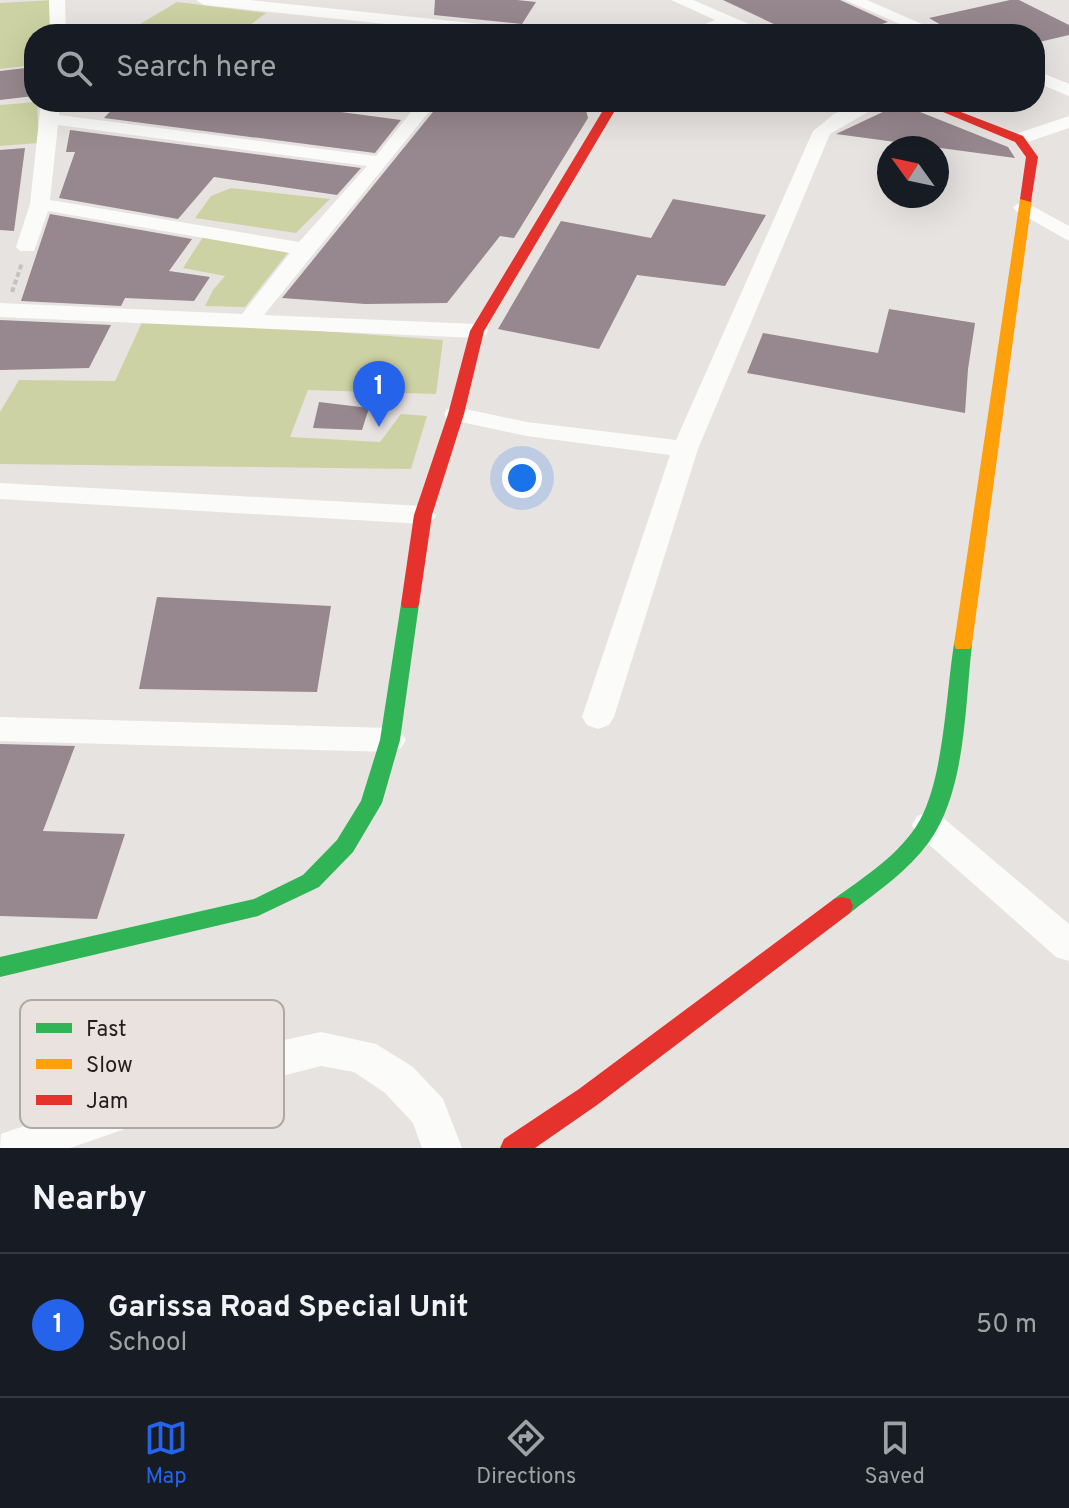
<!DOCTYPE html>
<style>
:root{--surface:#171b24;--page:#242831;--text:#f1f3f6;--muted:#9ea1a6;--line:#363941;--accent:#2563eb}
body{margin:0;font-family:Overpass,sans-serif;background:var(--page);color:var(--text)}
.compass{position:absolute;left:877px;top:136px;width:72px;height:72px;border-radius:50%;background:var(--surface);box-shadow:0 8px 32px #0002;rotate:303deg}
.you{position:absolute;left:522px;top:478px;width:28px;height:28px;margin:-20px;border:6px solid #fff;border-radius:50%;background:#1a73e8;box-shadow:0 0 0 12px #1a73e833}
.badge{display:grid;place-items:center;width:52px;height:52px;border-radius:50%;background:var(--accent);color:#fff;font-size:26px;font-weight:700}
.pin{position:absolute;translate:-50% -66px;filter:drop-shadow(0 2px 4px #0008)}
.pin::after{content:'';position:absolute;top:42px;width:28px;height:24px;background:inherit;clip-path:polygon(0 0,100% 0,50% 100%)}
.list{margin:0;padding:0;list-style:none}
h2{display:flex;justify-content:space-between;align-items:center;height:104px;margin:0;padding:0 32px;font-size:34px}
h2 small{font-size:26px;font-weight:400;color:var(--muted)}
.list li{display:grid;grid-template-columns:52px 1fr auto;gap:24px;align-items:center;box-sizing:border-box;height:144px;padding:0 32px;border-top:2px solid var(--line)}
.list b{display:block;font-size:30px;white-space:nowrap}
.list p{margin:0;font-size:26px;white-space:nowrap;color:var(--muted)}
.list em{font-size:26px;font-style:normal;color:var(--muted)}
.icon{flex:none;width:44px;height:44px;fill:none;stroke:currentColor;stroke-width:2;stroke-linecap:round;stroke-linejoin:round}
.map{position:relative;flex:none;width:1069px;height:1148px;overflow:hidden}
.search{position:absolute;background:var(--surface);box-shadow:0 8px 32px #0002;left:24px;right:24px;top:24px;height:88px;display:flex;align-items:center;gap:20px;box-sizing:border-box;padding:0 28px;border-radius:32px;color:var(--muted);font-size:30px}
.sheet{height:248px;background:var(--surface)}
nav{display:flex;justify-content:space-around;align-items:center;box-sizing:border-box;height:112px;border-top:2px solid var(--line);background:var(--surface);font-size:22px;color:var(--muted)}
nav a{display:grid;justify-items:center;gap:4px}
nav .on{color:var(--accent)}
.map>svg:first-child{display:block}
.green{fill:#cdd2a4}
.building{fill:#97878e}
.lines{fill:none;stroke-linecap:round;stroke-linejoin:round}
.path{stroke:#c3c2c1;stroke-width:4;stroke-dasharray:5 3;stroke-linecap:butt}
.street{fill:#fbfbfa;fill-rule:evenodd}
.fast{fill:#30b455;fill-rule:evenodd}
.slow{fill:#ff9f0a;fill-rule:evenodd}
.jam{fill:#e5322d;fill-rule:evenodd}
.key{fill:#eae2de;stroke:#aea7a4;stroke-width:2}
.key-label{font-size:22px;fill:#211e1d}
</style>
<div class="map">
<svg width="1069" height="1148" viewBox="0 0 1069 1148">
<rect width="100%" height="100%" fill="#e7e3e1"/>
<g class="green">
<polygon points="54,0 49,34 34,34 34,65 0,69 0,3"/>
<polygon points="177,2 266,13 238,34 197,34 140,24"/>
<polygon points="37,102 39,143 0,146 0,105"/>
<polygon points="231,188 330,199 296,233 195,218 211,196"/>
<polygon points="203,237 294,245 245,307 205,306 213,290 225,276 183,268"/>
<polygon points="144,318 443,340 436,394 308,390 290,437 380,442 401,414 427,416 411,469 0,464 0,412 19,380 115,381"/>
</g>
<g class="building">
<polygon points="435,0 517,0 536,2 522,24 434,15"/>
<polygon points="723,0 840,0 888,22 853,34 795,34"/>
<polygon points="1010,0 1019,0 1069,25 1069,35 1035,43 1035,34 957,34 929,18"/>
<polygon points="34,67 34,96 0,100 0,71"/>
<polygon points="119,102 349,102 341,112 401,120 375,153 104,118"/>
<polygon points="441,102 584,102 588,118 514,238 500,236 447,303 365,304 282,298"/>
<polygon points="904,102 909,102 915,110 1008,147 1015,158 836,134"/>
<polygon points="70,130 361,168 337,195 214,177 178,219 59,198 75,152 66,152"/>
<polygon points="25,148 14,231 0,230 0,150"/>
<polygon points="673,199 766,215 725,286 637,275 599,349 498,329 561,221 651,238"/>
<polygon points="50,214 192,239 169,271 210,277 194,301 125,298 121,306 21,301"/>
<polygon points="889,309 975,323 968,369 965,413 747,373 763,333 878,353"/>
<polygon points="0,320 111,325 89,368 0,370"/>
<polygon points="319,402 369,408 362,430 313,428"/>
<polygon points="157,597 331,606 317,692 139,689"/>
<polygon points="0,744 75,746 43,831 125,834 97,919 0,916"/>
</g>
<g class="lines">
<polyline class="path" points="12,292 22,263"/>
<g class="street">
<polygon points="49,0 65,0 66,34 50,34"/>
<polygon points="196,0 250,0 528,29 536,34 481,34 204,5"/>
<polygon points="671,0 693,0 772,34 749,34 730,26 705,34 680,34 715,20"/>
<polygon points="845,0 867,0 945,34 923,34"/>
<polygon points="1035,70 1069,84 1069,96 1035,82"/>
<path d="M 41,102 L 59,102 L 59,115 L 376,156 L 419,102 L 437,102 L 264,315 L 477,324 L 485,326 L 488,331 L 485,336 L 477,338 L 0,317 L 0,303 L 242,314 L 290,253 L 48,211 L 34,251 L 20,251 L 16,247 L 30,204 ZM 58,125 L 367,166 L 299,242 L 50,200 Z"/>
<polygon points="861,102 885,102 830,134 698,449 614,717 609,725 598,729 587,725 582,717 670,455 527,436 447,419 444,414 447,409 456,407 527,422 676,440 813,131 834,114"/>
<polygon points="1069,116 1069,128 1019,145 1010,139 1012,135"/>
<polygon points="1023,201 1069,226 1069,241 1016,211 1013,207"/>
<polygon points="0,483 423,506 432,509 436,515 432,521 423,524 0,499"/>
<polygon points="0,717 390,728 401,732 406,740 401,748 390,752 0,741"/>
<polygon points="929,812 941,816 1069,924 1069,961 1056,957 917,834 912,825 917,816"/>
<polygon points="321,1032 376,1044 413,1067 443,1099 462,1148 422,1148 413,1123 385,1093 354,1072 321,1066 270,1079 70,1148 0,1148 1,1134 15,1129 270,1043"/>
</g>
<g class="fast">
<polygon points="410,598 419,604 400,740 382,803 353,852 319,887 258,916 0,977 0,957 254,899 303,875 337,840 361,801 380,740 401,604"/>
<path d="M 963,637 L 970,639 L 972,644 C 965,705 966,791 929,842 C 908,871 878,891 850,913 L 842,915 L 834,913 L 831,906 L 834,899 C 864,877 901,854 920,820 C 944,776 946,694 954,644 L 956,639 Z"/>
</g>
<polygon class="slow" points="1026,195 1032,199 972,644 970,649 956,649 954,644 1020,199"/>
<g class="jam">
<polygon points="608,102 620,102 484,331 464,414 432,515 419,604 417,608 403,608 401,604 414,515 448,414 470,331"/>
<polygon points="919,102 935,102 1023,136 1038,157 1031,202 1020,199 1026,157 1015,142"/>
<polygon points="842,897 850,899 853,906 850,913 597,1105 535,1148 500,1148 504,1139 579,1089 834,899"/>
</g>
</g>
<rect x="20" y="1000" width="264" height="128" rx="12" class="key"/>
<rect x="36" y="1023" width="36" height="10" fill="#30b455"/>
<rect x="36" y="1059" width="36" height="10" fill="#ff9f0a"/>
<rect x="36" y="1095" width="36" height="10" fill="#e5322d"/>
<g class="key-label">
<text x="86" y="1036">Fast</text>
<text x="86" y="1072">Slow</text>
<text x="86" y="1108">Jam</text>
</g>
</svg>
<svg class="compass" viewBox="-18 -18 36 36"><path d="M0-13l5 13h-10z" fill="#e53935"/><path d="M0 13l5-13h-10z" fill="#9ea1a6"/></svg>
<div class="you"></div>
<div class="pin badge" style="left:379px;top:427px">1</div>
<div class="search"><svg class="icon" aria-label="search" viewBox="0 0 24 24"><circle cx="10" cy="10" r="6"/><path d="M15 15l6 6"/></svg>Search here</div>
</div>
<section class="sheet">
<h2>Nearby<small></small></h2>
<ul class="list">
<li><span class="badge">1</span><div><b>Garissa Road Special Unit</b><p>School</p></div><em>50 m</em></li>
</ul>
</section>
<nav>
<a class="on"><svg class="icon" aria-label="map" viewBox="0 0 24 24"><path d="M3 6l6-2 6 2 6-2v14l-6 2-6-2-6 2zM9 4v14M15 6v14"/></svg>Map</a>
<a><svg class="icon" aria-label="directions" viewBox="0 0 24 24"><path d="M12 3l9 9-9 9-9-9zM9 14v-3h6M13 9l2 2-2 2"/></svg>Directions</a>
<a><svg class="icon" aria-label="saved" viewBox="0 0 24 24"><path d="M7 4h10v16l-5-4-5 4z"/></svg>Saved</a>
</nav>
